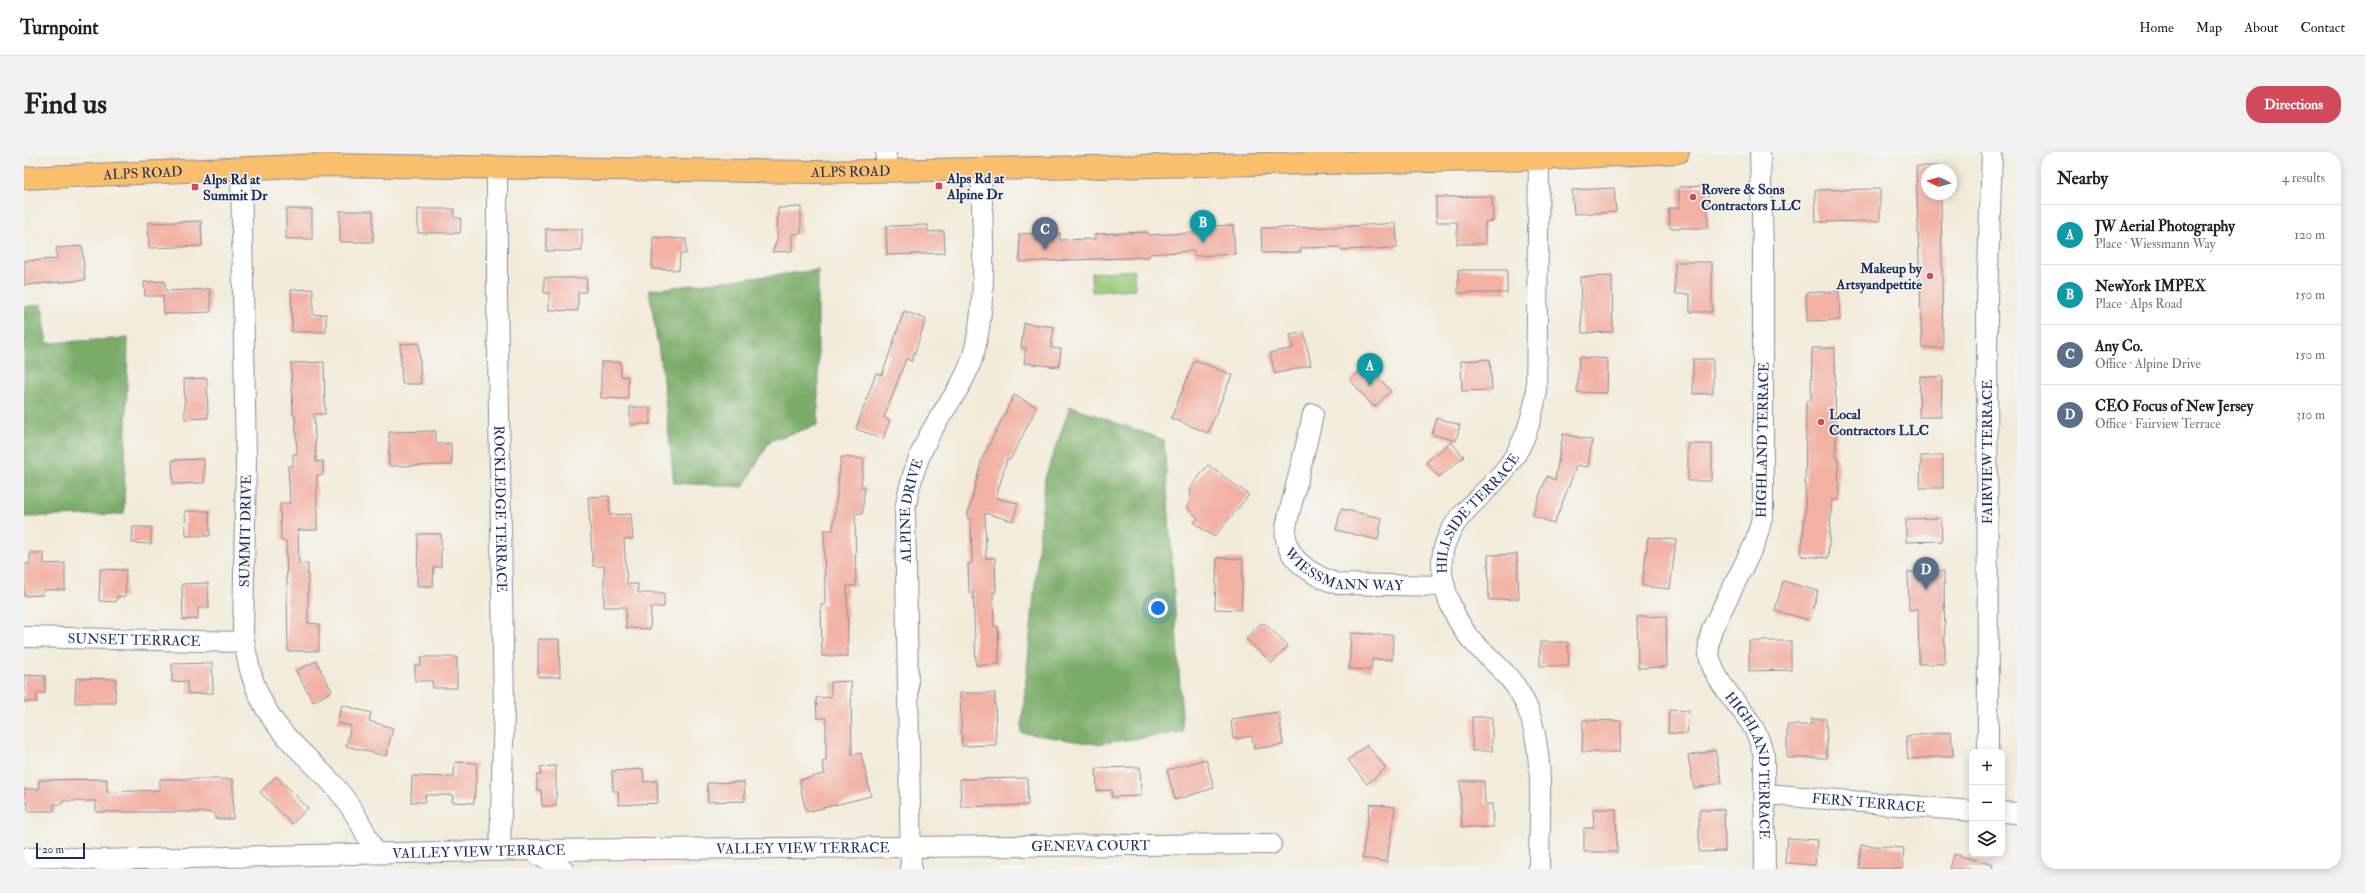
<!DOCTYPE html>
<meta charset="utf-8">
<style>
:root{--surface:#fff;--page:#f2f2f2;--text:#202124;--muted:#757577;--line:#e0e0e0;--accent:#d1495b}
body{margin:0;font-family:"IM FELL Double Pica",serif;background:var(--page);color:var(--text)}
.controls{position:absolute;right:12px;bottom:12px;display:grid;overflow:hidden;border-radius:8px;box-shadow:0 2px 10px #0003}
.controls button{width:36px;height:36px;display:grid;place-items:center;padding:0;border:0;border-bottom:1px solid var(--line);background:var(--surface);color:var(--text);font:20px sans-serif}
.compass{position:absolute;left:1897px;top:12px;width:36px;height:36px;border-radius:50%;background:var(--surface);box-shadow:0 2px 10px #0003;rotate:276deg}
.scale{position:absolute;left:12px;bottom:10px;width:49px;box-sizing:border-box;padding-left:4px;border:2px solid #1b2f5e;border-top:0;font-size:11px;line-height:14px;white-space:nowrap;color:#1b2f5e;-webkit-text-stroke:3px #f6f6f2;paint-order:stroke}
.you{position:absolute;left:1134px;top:456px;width:14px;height:14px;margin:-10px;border:3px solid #fff;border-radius:50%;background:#1a73e8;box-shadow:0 0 0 6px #1a73e833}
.badge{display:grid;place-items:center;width:26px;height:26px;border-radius:50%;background:var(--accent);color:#fff;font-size:13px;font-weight:700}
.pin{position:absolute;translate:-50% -33px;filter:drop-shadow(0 1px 2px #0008)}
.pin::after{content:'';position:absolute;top:21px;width:14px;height:12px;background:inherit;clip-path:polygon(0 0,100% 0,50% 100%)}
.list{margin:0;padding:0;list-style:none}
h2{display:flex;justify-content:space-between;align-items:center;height:52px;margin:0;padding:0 16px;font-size:17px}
h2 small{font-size:13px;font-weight:400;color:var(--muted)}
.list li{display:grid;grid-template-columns:26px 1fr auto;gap:12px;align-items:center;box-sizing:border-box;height:60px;padding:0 16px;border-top:1px solid var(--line)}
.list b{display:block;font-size:15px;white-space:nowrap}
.list p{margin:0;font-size:13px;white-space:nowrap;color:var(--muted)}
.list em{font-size:13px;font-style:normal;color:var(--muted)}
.icon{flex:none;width:22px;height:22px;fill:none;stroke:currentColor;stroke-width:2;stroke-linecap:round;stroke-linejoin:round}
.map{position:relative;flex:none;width:1993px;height:717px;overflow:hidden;border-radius:16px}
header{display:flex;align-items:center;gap:24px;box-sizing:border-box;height:56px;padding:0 20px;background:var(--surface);border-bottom:1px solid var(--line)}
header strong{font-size:19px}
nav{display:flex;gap:22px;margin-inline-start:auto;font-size:14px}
.intro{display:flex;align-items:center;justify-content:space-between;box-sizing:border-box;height:96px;padding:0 24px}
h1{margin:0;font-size:28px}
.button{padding:10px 18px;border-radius:16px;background:var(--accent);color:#fff;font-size:14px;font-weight:700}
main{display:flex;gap:24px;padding:0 24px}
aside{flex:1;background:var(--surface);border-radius:16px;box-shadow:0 2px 10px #0003}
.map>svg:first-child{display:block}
.green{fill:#98c877;stroke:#5a7c6a}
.forest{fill:#7aac68;stroke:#4a6e63}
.building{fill:#f2b1a3}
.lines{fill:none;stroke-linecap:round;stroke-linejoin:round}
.minor-casing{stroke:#878d9c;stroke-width:22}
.major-casing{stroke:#878d9c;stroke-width:24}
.minor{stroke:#fff;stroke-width:20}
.major{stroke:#f9bf6d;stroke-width:22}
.poi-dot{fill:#d1495b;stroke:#f6f6f2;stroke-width:1.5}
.labels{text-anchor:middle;stroke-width:3;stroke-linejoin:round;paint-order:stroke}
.street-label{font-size:14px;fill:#1b2f5e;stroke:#f6f6f2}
.poi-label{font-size:14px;font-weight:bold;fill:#1b2f5e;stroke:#f6f6f2;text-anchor:start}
</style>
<header>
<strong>Turnpoint</strong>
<nav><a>Home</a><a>Map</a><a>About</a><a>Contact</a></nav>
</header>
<div class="intro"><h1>Find us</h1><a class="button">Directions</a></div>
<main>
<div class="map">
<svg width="1993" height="717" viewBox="0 0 1993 717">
<rect width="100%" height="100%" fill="#f6f6f2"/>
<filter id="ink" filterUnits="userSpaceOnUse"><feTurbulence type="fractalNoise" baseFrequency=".025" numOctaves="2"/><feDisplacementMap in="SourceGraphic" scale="8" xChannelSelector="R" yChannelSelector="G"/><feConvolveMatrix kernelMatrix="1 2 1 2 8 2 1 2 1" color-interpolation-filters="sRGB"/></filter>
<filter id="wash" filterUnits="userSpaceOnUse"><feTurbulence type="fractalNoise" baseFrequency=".012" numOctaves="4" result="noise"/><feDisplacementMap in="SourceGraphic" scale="16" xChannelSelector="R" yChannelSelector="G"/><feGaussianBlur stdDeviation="0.9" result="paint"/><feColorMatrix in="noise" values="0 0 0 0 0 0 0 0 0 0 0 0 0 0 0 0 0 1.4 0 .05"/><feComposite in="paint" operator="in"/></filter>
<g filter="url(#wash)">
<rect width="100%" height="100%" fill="#f3ebda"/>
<polygon class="green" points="1110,118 1111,137 1068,140 1067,121"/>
<g class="forest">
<polygon points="794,118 794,273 746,289 719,335 650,331 638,219 625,138"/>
<polygon points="18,152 23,191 104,186 100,362 0,365 0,155"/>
<polygon points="1046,254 1140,288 1159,580 1072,592 997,581 1021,326"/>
</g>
<g id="blocks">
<g class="building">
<polygon points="1892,14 1917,14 1917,18 1903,18 1903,42 1917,42 1919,196 1898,196"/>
<polygon points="1684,34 1684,76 1646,76 1645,56 1655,56 1655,35"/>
<polygon points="1590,36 1592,60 1550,62 1548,38"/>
<polygon points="1856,37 1856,69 1792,70 1791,38"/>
<polygon points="1468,44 1469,69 1461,70 1461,92 1433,92 1433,70 1412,70 1412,45"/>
<polygon points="777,55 777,82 768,82 768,99 748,100 753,88 754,56"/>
<rect x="262" y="57" width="26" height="30"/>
<polygon points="394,57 430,57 430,66 437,66 436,81 394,81"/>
<rect x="316" y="59" width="33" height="31"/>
<polygon points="177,69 178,94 125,96 124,71"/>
<polygon points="1372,71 1373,96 1316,98 1316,95 1277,96 1277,100 1238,101 1237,76 1315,75"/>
<polygon points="904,73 904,80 920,79 921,101 863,103 862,74"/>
<polygon points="1209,73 1211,102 1170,104 1170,99 1125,102 1125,105 996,110 995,82 1036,81 1036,88 1071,87 1071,82 1124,80 1124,83 1189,80 1189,74"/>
<rect x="522" y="77" width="36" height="22"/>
<polygon points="629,85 662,87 662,102 656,102 655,118 628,117"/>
<polygon points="58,94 61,128 0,133 0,109 33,107 32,96"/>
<polygon points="1651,110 1688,110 1688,160 1666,160 1666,142 1651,142"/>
<rect x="1434" y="118" width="49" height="23"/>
<polygon points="1588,124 1589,180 1558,181 1556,125"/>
<polygon points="520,126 563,126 562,140 554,140 554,159 525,158 525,141 520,141"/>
<polygon points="141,129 142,139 186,137 187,160 140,162 139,144 121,144 120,130"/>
<polygon points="289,137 289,163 302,162 302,180 268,180 267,138"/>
<polygon points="1815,139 1816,168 1783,169 1782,141"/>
<polygon points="880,159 902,167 888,209 882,207 860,266 866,268 859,287 832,277 852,221 858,223"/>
<polygon points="1000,171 1030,175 1027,196 1037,197 1035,215 1000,211 1002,196 997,196"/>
<polygon points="1280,180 1287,213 1251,222 1246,201 1269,196 1266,183"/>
<polygon points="395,191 397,232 378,232 376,192"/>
<polygon points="1788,196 1811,196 1812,306 1814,306 1815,348 1808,348 1804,406 1777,404 1781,362 1782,249 1787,249"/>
<polygon points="1555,205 1584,207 1583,241 1553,240"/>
<polygon points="1466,207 1468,238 1438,239 1437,209"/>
<polygon points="1669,207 1689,207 1689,241 1669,242"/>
<polygon points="1171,208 1208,223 1184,281 1147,266"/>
<polygon points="300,210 301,262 290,262 292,310 299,309 299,323 293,323 293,378 274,378 275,412 284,412 284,471 295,472 295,499 264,499 262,389 257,389 256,351 266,351 264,314 269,314 269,302 273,302 271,263 269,263 267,211"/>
<polygon points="577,210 597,210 597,224 604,225 604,247 577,246"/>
<polygon points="1343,213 1367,239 1350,255 1326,228"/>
<polygon points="1896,224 1918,225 1917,265 1895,265"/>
<polygon points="183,226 184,266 161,267 160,227"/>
<polygon points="990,243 1013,255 986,308 983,307 972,346 994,351 989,369 961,361 962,406 971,406 972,440 969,440 970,474 974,474 975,512 952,513 949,441 945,441 944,412 948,411 947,367 943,366 958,307"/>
<rect x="606" y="255" width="20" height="17"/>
<polygon points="1413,266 1436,273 1432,289 1408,282"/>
<polygon points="412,279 412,292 427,291 428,313 365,314 365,280"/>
<polygon points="1539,282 1568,288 1564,315 1553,313 1530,372 1508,363 1523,324 1531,328"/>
<polygon points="1427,290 1440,305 1415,325 1402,310"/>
<rect x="1664" y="292" width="24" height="37"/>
<polygon points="1897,304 1919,304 1919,336 1896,336"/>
<polygon points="817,305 840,307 837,335 841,335 838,362 831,361 832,434 823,434 824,504 798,504 797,453 801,453 800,378 809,378"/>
<polygon points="180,307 180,331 149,332 148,308"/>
<polygon points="1184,313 1225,343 1190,385 1170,371 1174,366 1163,355 1165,352 1167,335"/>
<polygon points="585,344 586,363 607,362 609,387 600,387 603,432 614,432 614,441 640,441 640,455 627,455 626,477 602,476 602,455 580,455 580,414 569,414 564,345"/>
<polygon points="1317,357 1358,366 1354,388 1312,378"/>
<polygon points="161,359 185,359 186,384 162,384"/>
<polygon points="1917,366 1918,389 1882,390 1882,367"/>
<polygon points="109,375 127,375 127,392 108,391"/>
<polygon points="394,382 417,382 417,415 410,415 409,434 393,434"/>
<polygon points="1624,385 1652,388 1646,437 1618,434"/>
<polygon points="6,401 20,401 20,412 41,411 41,438 19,438 19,443 0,444 0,412 6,412"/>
<polygon points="1493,402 1495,447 1465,448 1464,403"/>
<polygon points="1193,406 1219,407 1217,458 1191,457"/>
<polygon points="76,417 102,418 101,445 93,444 92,450 75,449"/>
<polygon points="1920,419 1921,512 1895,512 1894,458 1885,458 1884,420"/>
<polygon points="1759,429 1794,439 1786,468 1751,459"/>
<polygon points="184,431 185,456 174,456 174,467 159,468 158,432"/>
<polygon points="1642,464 1643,515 1614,516 1613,465"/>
<polygon points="1236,472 1241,472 1264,494 1248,511 1222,487"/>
<polygon points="1327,481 1369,483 1368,508 1348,507 1347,518 1325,517"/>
<polygon points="514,487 535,487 536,525 514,525"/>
<polygon points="1725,489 1767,489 1767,518 1725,519"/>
<polygon points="1516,490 1544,490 1545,514 1516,514"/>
<polygon points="397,505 433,505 433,536 409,536 408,529 391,529 391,513 397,513"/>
<polygon points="292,509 308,539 289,550 272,519"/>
<polygon points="188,511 189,541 164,542 163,529 148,530 148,512"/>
<polygon points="0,523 21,524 21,541 13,541 13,550 0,550"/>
<polygon points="52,526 92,527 91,551 51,551"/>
<polygon points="827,529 828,603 837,601 847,644 782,660 775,628 801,622 798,610 802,609 802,566 793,566 792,546 807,545 807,530"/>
<polygon points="936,541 971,541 972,593 938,594"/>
<polygon points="318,553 347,561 345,569 369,576 362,604 322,594 327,574 313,571"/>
<polygon points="1645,558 1665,559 1663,582 1644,581"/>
<polygon points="1255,560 1259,593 1230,597 1228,584 1209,587 1207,567"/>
<rect x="1448" y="565" width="20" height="34"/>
<polygon points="1787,567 1802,567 1803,606 1763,606 1763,573 1787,573"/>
<polygon points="1559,568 1597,569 1596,600 1558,600"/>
<polygon points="1927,580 1929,604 1884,607 1882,584"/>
<polygon points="1343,593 1362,616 1343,632 1324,608"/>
<polygon points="1691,598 1698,631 1670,636 1664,604"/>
<polygon points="1182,607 1190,636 1151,648 1143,618"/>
<polygon points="431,610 453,611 450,651 428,650 429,643 401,643 402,650 387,650 388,624 430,625"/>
<polygon points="532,614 532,654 518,654 517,638 513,638 513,623 517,623 516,615"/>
<polygon points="1116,615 1117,644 1088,645 1088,638 1073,639 1072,616"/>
<polygon points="619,617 620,630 633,629 634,651 595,653 594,639 589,639 588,619"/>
<polygon points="252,624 284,656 268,672 236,640"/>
<polygon points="1003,626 1004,653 937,655 936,627"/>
<polygon points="83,627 83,640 136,638 136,627 209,627 209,667 191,667 191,661 179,660 72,660 72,649 38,649 38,652 30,652 30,659 4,659 4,651 0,651 0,637 15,637 15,628"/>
<polygon points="1436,629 1460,629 1461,652 1468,652 1469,675 1438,675"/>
<polygon points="720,630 721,649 684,650 683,631"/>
<polygon points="1346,652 1371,655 1363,710 1338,706"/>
<polygon points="1569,657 1592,657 1593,700 1560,700 1560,676 1570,676"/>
<polygon points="1675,658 1700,658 1701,699 1675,700"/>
<polygon points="1763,686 1793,688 1791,713 1761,711"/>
<polygon points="1837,693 1880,696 1878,717 1835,717"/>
<polygon points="1930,702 1969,713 1968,717 1926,717"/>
</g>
</g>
</g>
<g filter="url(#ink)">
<use href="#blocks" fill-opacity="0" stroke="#878d9c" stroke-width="1"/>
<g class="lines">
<defs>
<g id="minor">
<polyline points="862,0 863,19"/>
<path id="s1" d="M 1736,0 L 1739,95 L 1739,363 L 1731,391 L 1688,477 C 1685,487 1683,497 1686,507 C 1692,531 1713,550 1726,570 C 1733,581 1737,592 1740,604 L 1741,717"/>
<path d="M 217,16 L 222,310 L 219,482 C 223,510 229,536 244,560 C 260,587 284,605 305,628 C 326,650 339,673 350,700"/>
<path id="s2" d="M 473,16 L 473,143 L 480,555 L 476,699"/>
<path id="s3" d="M 1289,262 C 1284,286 1278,310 1272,334 C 1269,348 1264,362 1262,376 C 1258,407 1290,424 1314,432 L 1421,434"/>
<path id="s4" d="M 0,485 L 220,490"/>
<polyline points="1964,600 1963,148 1968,0"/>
<path id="s5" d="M 1741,642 L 1948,659"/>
<polyline points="1978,660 1993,661"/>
<polyline points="508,699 539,717"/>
<path id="s6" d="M 0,706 L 36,705 L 73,708 L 507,698 L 1247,692"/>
<path id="s7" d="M 887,717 L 881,358 C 886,327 895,300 911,273 C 924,251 940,232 948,207 C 965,152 958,74 957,17"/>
<path id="s8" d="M 1515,717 C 1515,666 1522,603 1503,555 C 1493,530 1473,513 1454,495 C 1433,475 1416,437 1418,408 C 1420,365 1465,343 1486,311 C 1501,290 1507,269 1512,244 L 1515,7"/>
</g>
<g id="major">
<path id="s9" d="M 0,26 L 297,13 L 792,20 L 1515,7 L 1654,0"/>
</g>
</defs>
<use href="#minor" class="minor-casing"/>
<use href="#major" class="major-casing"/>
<use href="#minor" class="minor"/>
<use href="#major" class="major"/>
</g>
</g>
<g class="poi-dot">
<rect x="911" y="30" width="8" height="8" rx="2"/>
<rect x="167" y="31" width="8" height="8" rx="2"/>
<circle cx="1669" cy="45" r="4"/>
<circle cx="1906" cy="124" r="4"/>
<circle cx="1797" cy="270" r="4"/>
</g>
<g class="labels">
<g class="street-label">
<text dy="5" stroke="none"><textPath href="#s9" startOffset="827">ALPS ROAD</textPath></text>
<text dy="5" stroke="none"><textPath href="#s9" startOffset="119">ALPS ROAD</textPath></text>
<text transform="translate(1738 288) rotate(-89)" y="5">HIGHLAND TERRACE</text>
<text transform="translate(1963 300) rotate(-90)" y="5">FAIRVIEW TERRACE</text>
<text dy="5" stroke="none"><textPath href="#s2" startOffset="341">ROCKLEDGE TERRACE</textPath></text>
<text dy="5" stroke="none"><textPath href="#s7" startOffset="359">ALPINE DRIVE</textPath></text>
<text dy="5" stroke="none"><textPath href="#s8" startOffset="397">HILLSIDE TERRACE</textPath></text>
<text transform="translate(221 379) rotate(-89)" y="5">SUMMIT DRIVE</text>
<text dy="5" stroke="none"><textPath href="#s3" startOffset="202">WIESSMANN WAY</textPath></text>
<text dy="5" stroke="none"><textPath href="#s4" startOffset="110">SUNSET TERRACE</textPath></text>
<text dy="5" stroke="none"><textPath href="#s1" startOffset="636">HIGHLAND TERRACE</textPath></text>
<text dy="5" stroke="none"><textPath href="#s5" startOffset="104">FERN TERRACE</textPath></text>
<text dy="5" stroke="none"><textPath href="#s6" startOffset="1067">GENEVA COURT</textPath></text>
<text dy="5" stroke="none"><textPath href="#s6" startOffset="779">VALLEY VIEW TERRACE</textPath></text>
<text dy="5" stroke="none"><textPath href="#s6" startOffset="455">VALLEY VIEW TERRACE</textPath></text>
</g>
<g class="poi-label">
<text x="923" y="31">Alps Rd at<tspan x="923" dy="16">Alpine Dr</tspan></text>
<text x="179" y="32">Alps Rd at<tspan x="179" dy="16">Summit Dr</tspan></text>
<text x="1677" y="42">Rovere &amp; Sons<tspan x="1677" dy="16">Contractors LLC</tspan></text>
<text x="1898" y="121" text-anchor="end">Makeup by<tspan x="1898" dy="16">Artsyandpettite</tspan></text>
<text x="1805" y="267">Local<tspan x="1805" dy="16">Contractors LLC</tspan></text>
</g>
</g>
</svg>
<div class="controls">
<button>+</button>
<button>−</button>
<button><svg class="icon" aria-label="layers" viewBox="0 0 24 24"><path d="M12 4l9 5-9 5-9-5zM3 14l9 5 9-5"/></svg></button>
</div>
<svg class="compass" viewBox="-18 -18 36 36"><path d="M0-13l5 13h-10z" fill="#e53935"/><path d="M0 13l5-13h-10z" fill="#757577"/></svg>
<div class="scale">20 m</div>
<div class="you"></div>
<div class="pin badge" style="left:1346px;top:234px;background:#0f9aa8">A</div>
<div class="pin badge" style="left:1179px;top:91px;background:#0f9aa8">B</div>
<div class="pin badge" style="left:1021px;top:98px;background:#5c6f8a">C</div>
<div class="pin badge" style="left:1902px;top:438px;background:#5c6f8a">D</div>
</div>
<aside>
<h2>Nearby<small>4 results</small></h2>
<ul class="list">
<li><span class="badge" style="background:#0f9aa8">A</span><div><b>JW Aerial Photography</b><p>Place · Wiessmann Way</p></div><em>120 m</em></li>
<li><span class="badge" style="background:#0f9aa8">B</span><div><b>NewYork IMPEX</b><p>Place · Alps Road</p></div><em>150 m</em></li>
<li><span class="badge" style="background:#5c6f8a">C</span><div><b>Any Co.</b><p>Office · Alpine Drive</p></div><em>150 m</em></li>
<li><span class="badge" style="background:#5c6f8a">D</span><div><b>CEO Focus of New Jersey</b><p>Office · Fairview Terrace</p></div><em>310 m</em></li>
</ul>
</aside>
</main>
